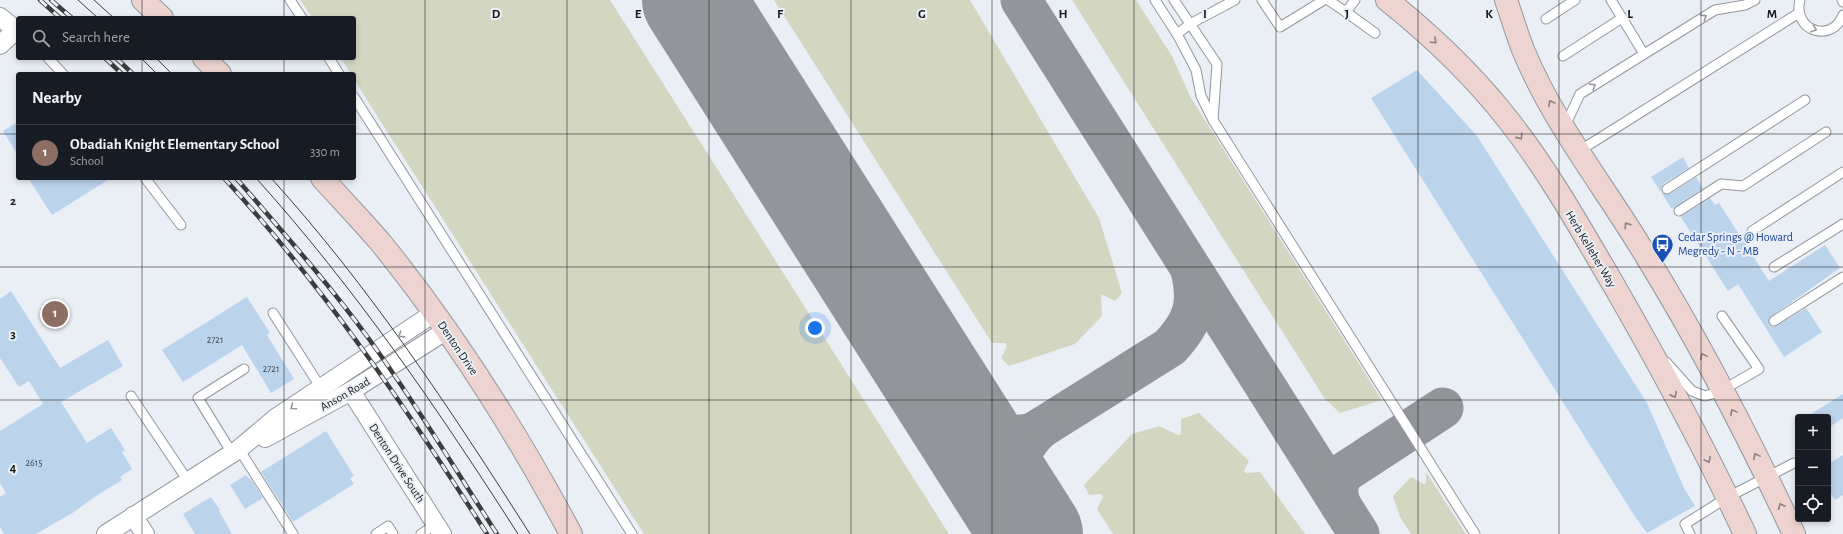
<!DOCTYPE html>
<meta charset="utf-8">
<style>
:root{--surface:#171b24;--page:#20242c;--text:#f1f3f6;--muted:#9ea1a6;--line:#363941;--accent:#ea580c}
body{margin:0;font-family:"Alegreya Sans",sans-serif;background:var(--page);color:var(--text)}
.controls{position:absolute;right:12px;bottom:12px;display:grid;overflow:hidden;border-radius:4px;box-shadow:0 2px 6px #0003}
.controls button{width:36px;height:36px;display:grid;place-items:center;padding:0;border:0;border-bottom:1px solid var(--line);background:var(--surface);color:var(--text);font:20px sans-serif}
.you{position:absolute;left:815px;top:328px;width:14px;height:14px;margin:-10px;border:3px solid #fff;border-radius:50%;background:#1a73e8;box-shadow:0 0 0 6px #1a73e833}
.badge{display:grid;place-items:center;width:26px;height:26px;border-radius:50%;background:var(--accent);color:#fff;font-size:13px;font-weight:700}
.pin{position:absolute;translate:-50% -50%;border:2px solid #fff;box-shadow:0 1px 4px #0006}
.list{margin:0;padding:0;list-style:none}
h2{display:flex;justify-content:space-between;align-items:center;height:52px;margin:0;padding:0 16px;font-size:17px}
h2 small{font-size:13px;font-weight:400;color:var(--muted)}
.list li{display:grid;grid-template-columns:26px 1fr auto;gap:12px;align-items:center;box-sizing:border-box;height:56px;padding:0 16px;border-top:1px solid var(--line)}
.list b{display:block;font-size:15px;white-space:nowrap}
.list p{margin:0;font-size:13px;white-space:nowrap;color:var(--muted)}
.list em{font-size:13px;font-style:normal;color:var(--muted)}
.icon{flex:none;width:22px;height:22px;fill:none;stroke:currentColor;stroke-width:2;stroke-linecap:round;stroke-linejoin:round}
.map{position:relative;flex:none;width:1843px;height:534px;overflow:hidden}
.search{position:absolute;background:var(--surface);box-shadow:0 2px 6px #0003;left:16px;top:16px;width:340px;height:44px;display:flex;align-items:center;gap:10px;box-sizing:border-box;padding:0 14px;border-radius:4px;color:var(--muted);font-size:15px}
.panel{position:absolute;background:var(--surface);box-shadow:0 2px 6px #0003;left:16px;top:72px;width:340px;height:108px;border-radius:4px}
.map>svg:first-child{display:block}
.green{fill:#d3d7c2}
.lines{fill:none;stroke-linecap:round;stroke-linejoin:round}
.taxiway{stroke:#92969a;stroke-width:41}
.runway{stroke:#92969a;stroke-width:102}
.building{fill:#bcd3ec}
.service-casing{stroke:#92979d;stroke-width:11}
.minor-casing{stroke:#92979d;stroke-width:20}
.secondary-casing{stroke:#92979d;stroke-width:24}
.service{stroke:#fff;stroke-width:9}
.minor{stroke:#fff;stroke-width:18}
.secondary{stroke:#edd4d0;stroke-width:22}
.tram{stroke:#3b3d3f;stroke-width:1}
.rail-casing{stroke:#3b3d3f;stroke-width:4.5}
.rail{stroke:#eaeff5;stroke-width:3;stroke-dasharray:9;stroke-linecap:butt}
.oneway{stroke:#989899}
.oneway2{stroke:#8e807f}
.grid{fill:none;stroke:#191a1c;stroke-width:1;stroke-opacity:0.55}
.labels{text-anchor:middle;stroke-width:4;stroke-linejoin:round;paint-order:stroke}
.number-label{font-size:10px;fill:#424850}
.transit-label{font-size:12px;fill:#164399;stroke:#eaeff5;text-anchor:start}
.street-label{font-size:12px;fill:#191a1c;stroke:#eaeff5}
.grid-label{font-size:13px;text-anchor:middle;font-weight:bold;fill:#191a1c;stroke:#eaeff5;stroke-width:4;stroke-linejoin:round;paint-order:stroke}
</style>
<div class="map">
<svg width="1843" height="534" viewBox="0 0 1843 534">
<rect width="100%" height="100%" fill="#eaeff5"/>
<g class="green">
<polygon points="300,0 610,0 949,534 644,534 379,119 354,79 354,74 351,74 341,58 354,58 354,18 313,18"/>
<polygon points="774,0 970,0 1099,218 1122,293 1115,301 1103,295 1101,296 1102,316 1075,344 1009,366 1001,358 1007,346 1005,343 992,343"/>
<polygon points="1072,0 1136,0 1172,56 1191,98 1382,400 1340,413 1325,399"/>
<polygon points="1199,413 1249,461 1244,471 1246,473 1260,472 1305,534 1113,534 1097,509 1103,497 1101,494 1089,495 1084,485 1132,434 1159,426 1178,435 1181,434 1181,419"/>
<polygon points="1426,472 1466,534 1411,534 1400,517 1393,496 1411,477 1424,484 1426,483"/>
</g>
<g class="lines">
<g class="taxiway">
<polyline points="1021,0 1359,534"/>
<path d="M 959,419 C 982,434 1007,439 1033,433 L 1170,347 C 1194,321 1199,304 1191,270"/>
<polyline points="1340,504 1337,489 1342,474 1443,408"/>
<path d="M 1021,515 C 1009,483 1014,452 1041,428"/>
</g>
<polyline class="runway" points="693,0 1032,534"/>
</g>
<g class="building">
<polygon points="1417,70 1477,136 1647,403 1684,488 1695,506 1647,533 1634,515 1371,98"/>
<polygon points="18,122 18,155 3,131"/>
<polygon points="1683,157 1689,168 1663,184 1661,189 1662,193 1670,194 1696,177 1703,188 1672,209 1651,177"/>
<polygon points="28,178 111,178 52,215"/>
<polygon points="1710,198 1715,205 1719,203 1769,281 1825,245 1840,268 1769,318 1769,325 1775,327 1806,308 1822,332 1784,357 1738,284 1728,291 1681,217"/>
<polygon points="11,291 60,368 108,340 123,366 61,402 87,443 111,428 125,450 122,452 132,469 120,477 122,480 93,498 74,512 36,534 4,534 0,527 0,497 6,493 0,483 0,431 43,404 29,381 19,387 0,358 0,299"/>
<polygon points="247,297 270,333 267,335 294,379 271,393 242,345 183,382 162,350"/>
<polygon points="1843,394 1843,418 1828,428 1828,417 1806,417"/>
<polygon points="326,431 354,476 350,478 354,484 293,522 261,472"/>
<polygon points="1843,455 1843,495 1835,500 1828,489 1828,464"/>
<polygon points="246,475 249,479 250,478 263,498 245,509 230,485"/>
<polygon points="211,497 220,510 219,511 232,534 195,534 183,514"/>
</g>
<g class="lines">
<defs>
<g id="service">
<polyline points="290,0 302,18"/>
<polyline points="1155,0 1177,34 1196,70 1201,96 1213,120 1475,534"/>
<polyline points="1174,0 1217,64 1213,120"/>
<polyline points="1262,0 1280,27 1324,0"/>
<polyline points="1328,0 1346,12 1355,0"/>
<polyline points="1611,0 1644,54"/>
<path d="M 1800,0 C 1792,31 1832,44 1843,15"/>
<polyline points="1842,0 1843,2"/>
<polyline points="1346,12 1375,33"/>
<polyline points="1546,19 1575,0"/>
<polyline points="1177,34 1190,24 1235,0"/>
<polyline points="1563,56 1622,18"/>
<polyline points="48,58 63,74"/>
<polyline points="329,58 339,74"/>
<polyline points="354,97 632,534"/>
<polyline points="1565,126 1580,94 1715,10 1745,5 1755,0"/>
<polyline points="1579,151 1799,13"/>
<polyline points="145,178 181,225"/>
<polyline points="1667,189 1805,100"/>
<polyline points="1679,211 1721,184 1743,186 1826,132"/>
<polyline points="1752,231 1843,172"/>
<polyline points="1774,267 1843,224"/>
<polyline points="273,313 321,388"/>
<polyline points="1774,321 1843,277"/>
<polyline points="1666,362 1692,391 1705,396 1721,391 1759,369 1722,316"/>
<polyline points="131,396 188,481"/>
<polyline points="239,449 293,534"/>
<polyline points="232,453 198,398 244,369"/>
<polyline points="376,534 388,526 393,534"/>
<polyline points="421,534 436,524"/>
<polyline points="1690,534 1685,524 1728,497 1794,463"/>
</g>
<g id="minor">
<polyline points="0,17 16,30 0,45"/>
<polyline points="351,391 442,534"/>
<polyline points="265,438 351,391 447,330"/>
<polyline points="133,516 145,534"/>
<polyline points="106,534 239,449 277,417 434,313"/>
</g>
<g id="secondary">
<polyline points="143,0 162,18"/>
<path d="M 1387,0 C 1432,36 1474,76 1509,121 C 1550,173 1583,233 1616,289 C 1662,369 1706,451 1745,534"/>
<path d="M 1506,0 C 1512,17 1517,35 1524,52 C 1555,126 1607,190 1648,259 C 1702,347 1750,440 1794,534"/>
<polyline points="204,58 220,74"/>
<path d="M 322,178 C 342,200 362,221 381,243 C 453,332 517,433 571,534"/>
</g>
</defs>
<use href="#service" class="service-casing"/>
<use href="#minor" class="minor-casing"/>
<use href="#secondary" class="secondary-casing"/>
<use href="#service" class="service"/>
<use href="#minor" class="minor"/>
<use href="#secondary" class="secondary"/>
<g class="tram">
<polyline points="78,0 98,18"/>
<polyline points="94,0 114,18"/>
<polyline points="141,58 157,74"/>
<polyline points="156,58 172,74"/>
<path d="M 256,178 C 355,288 438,409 518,534"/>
<path d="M 271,178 C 370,287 451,410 530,534"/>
</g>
<defs>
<g id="rail">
<polyline points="40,0 60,18"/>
<polyline points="51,0 72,18"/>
<polyline points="105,58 122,74"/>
<polyline points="116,58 133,74"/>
<path d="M 224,178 C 324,287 407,409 487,534"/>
<path d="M 236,178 C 282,231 328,283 369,339 C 415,402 455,469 497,534"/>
</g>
</defs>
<use href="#rail" class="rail-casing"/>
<use href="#rail" class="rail"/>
</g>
<defs><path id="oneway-chevron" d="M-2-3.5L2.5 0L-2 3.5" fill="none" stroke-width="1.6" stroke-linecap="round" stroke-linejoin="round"/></defs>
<g class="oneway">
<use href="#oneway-chevron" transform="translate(1704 17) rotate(-32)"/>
<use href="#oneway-chevron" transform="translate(1814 29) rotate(19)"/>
<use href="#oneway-chevron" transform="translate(1593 86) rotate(-32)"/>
<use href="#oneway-chevron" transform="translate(401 335) rotate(147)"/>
<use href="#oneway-chevron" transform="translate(293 407) rotate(145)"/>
</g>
<g class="oneway2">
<use href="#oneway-chevron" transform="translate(1434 41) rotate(42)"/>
<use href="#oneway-chevron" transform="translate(1551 103) rotate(-119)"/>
<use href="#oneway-chevron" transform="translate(1520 137) rotate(55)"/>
<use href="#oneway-chevron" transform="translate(1627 225) rotate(-123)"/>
<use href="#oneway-chevron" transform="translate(1703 356) rotate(-118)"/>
<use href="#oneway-chevron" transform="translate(1674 395) rotate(63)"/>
<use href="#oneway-chevron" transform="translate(1733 412) rotate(-118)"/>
<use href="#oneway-chevron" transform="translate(1756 456) rotate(-118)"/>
<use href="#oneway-chevron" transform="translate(1708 460) rotate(63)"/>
<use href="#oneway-chevron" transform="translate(1781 506) rotate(-115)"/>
</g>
<path class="grid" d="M 142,0 L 142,18M 284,0 L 284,18M 425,0 L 425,534M 567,0 L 567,534M 709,0 L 709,534M 851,0 L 851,534M 992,0 L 992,534M 1134,0 L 1134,534M 1276,0 L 1276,534M 1418,0 L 1418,534M 1559,0 L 1559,534M 1701,0 L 1701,534M 142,58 L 142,74M 284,58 L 284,74M 0,134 L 18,134M 354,134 L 1843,134M 142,178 L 142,534M 284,178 L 284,534M 0,267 L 1843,267M 0,400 L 1843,400"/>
<defs>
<symbol id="bus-pin" viewBox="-11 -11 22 30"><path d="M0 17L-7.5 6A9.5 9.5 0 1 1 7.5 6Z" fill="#1a4fb4" stroke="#eaeff5"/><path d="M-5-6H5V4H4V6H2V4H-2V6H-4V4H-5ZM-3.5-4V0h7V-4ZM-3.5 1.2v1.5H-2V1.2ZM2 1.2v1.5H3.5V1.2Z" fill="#fff"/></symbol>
</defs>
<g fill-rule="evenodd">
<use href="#bus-pin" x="1650" y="232" width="25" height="34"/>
</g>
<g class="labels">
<g class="number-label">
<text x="215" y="343">2721</text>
<text x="271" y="372">2721</text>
<text x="34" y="466">2615</text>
</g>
<g class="transit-label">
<text x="1678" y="241">Cedar Springs @ Howard<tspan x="1678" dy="14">Megredy - N - MB</tspan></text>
</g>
<g class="street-label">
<text transform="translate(1591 249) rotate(59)" y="4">Herb Kelleher Way</text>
<text transform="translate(458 348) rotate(56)" y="4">Denton Drive</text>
<text transform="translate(345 394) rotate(-30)" y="4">Anson Road</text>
<text transform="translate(397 463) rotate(57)" y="4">Denton Drive South</text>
</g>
</g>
<g class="grid-label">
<text x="496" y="18">D</text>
<text x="638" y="18">E</text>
<text x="780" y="18">F</text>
<text x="922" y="18">G</text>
<text x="1063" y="18">H</text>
<text x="1205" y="18">I</text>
<text x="1347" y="18">J</text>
<text x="1489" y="18">K</text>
<text x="1630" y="18">L</text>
<text x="1772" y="18">M</text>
<text x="13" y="205">2</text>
<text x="13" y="338">3</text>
<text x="13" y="472">4</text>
</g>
</svg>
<div class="controls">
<button>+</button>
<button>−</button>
<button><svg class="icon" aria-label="locate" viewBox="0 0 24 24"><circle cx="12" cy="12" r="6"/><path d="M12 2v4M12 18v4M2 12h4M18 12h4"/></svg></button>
</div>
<div class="you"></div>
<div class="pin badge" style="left:55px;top:314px;background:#8d6e63">1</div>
<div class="search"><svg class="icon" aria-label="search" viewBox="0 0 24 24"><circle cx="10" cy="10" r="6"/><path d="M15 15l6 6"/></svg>Search here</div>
<section class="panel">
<h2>Nearby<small></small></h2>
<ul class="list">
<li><span class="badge" style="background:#8d6e63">1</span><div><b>Obadiah Knight Elementary School</b><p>School</p></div><em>330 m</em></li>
</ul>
</section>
</div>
